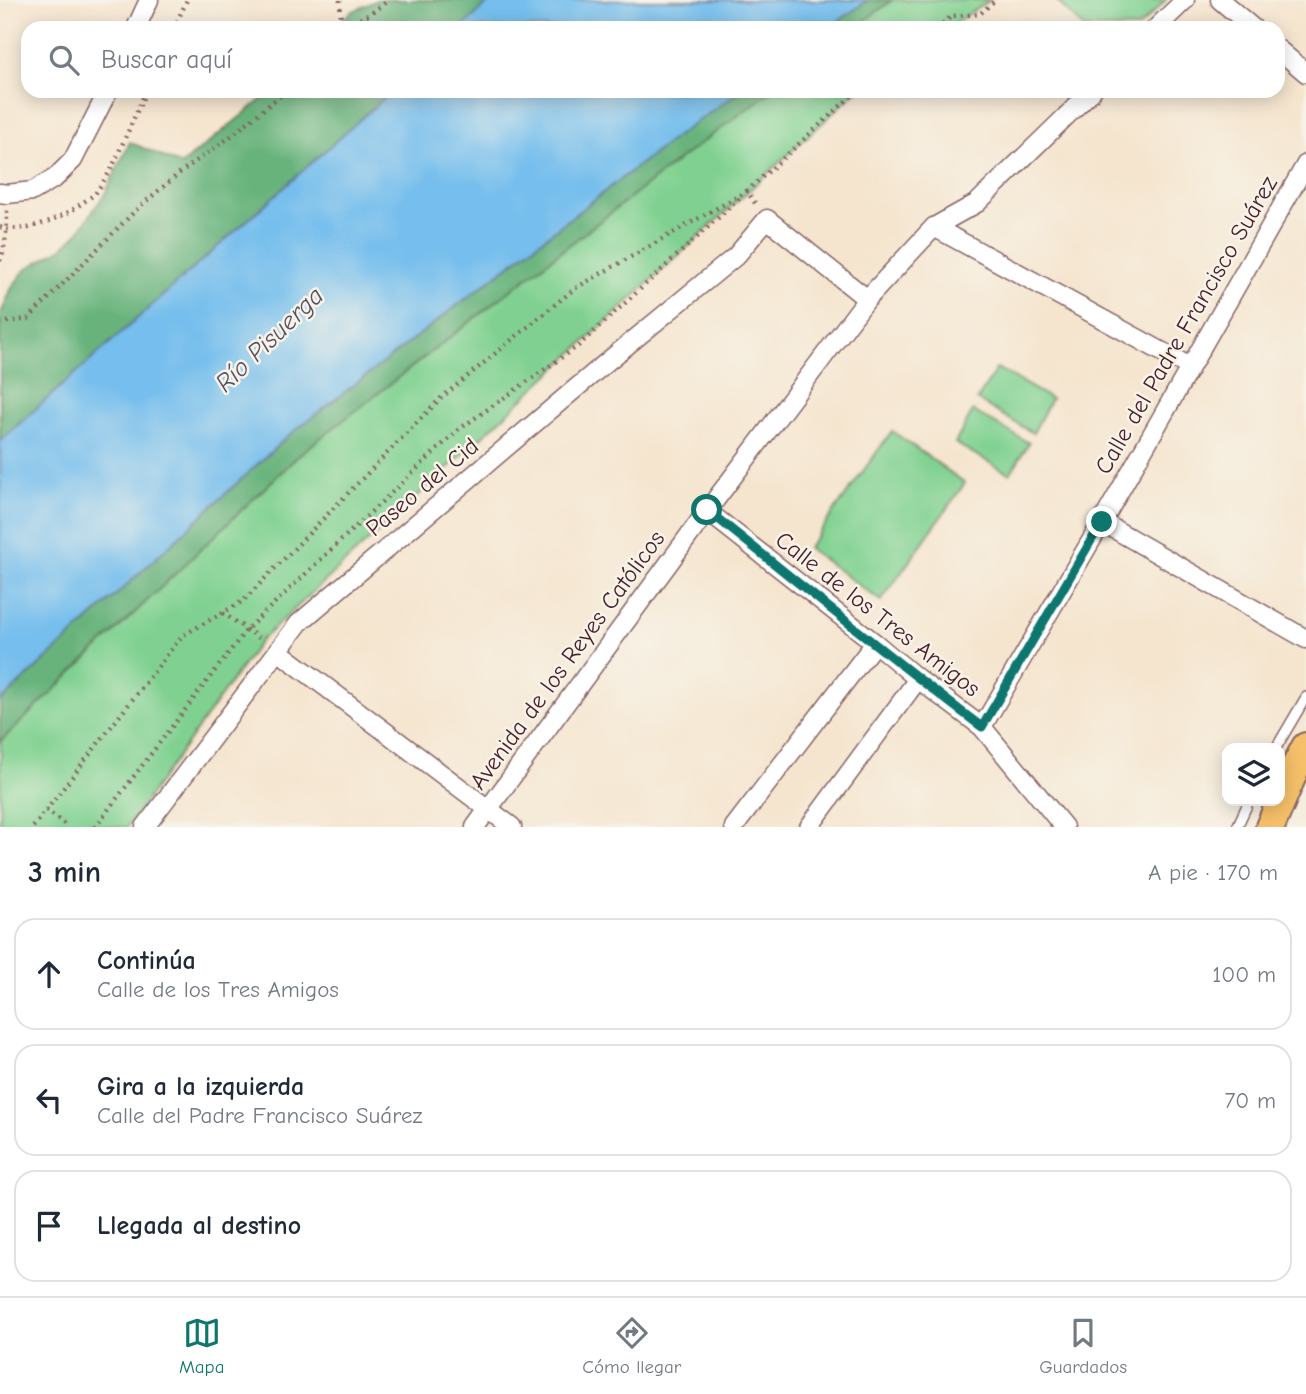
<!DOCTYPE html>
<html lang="es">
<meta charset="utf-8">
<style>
:root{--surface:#fff;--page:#f6f6f7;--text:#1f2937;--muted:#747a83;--line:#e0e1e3;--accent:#0f766e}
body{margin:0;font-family:"Comic Neue",sans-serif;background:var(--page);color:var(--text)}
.controls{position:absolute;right:21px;bottom:21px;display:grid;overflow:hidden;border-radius:14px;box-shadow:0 4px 18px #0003}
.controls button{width:63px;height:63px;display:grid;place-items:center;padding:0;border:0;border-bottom:2px solid var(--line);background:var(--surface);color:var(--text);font:35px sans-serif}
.stop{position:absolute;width:21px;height:21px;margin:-16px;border:5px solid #0f766e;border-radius:50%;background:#fff}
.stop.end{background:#0f766e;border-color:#fff;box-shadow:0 2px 7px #0008}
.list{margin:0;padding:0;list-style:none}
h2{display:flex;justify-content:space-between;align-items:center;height:91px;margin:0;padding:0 28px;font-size:30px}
h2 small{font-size:23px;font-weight:400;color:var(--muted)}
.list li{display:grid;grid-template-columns:46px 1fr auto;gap:21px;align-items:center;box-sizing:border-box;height:112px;margin:0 14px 14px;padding:0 14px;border:2px solid var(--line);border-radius:21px}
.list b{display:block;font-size:26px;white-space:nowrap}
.list p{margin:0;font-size:23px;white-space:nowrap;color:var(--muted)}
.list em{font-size:23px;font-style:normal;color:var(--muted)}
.icon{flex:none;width:38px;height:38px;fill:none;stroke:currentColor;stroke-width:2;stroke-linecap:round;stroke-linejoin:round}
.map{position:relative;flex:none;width:1306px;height:827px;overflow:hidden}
.search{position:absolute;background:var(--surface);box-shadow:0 4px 18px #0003;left:21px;right:21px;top:21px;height:77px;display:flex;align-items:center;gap:18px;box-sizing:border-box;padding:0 24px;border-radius:21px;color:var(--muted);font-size:26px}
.sheet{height:469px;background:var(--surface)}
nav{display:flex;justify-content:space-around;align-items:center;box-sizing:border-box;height:98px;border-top:2px solid var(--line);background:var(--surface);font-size:19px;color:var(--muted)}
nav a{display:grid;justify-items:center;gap:4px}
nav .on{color:var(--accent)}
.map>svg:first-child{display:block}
.green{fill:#80d191;stroke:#65785e;stroke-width:2}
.forest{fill:#68b37b;stroke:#596953;stroke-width:2}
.water{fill:#74beed;stroke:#5f6e8c;stroke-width:2}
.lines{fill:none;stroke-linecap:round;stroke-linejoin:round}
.lane-casing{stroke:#866464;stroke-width:12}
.street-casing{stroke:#866464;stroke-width:21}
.primary-casing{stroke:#866464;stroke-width:32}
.path{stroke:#866464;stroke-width:4.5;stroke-dasharray:2 5;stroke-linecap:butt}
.lane{stroke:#fff;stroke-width:9}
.street{stroke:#fff;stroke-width:18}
.primary{stroke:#f6c06b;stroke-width:28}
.route{stroke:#0f766e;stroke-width:9}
.labels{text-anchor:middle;stroke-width:5;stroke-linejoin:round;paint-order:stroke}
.street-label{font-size:24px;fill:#4a1f2b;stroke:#f7f3e8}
.water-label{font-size:26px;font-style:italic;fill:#574f65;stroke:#f7f3e8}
</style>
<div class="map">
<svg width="1306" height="827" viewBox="0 0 1306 827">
<rect width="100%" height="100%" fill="#f7f3e8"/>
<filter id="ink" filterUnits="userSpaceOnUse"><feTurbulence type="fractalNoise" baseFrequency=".0143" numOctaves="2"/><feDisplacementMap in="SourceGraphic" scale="14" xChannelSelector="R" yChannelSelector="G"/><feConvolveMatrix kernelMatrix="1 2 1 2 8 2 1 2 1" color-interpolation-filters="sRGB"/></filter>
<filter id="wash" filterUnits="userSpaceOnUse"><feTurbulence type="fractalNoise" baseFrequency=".00686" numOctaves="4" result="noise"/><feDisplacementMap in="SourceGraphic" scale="28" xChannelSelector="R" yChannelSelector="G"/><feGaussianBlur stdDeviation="1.57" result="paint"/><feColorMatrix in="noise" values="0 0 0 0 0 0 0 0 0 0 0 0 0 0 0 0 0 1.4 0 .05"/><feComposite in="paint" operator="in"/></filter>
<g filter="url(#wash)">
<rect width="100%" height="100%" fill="#f5e5cf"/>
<g class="green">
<polygon points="892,0 990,0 948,28 855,28"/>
<polygon points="1056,0 1166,0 1138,28 1084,28"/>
<polygon points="771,91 857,91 261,640 127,827 0,827 1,741 301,453 685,155"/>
<polygon points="997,368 1051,399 1033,433 977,400"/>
<polygon points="973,411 1029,443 1010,474 955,443"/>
<polygon points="892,431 965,483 881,601 808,548"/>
</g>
<g class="forest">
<polygon points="377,0 491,0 462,28 334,28 351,12"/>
<polygon points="868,0 892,0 855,28 829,28"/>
<polygon points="272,91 392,91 0,441 0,316 12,287 26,269 62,248 77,234 106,192 130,142 181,165"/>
<polygon points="740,91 771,91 685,155 301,453 0,742 0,702 288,436 674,138"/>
</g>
<g class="water">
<polygon points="491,0 868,0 829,28 462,28"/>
<polygon points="392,91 740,91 674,138 288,436 0,702 0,441"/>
</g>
</g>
<g filter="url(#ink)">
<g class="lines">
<defs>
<g id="lane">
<polyline points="1276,748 1306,697"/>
<polyline points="1237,827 1249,801"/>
</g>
<g id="street">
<polyline points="1220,0 1253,28"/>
<polyline points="136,28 149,0"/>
<polyline points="1156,28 1185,0"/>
<polyline points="1278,49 1306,73"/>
<polyline points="0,193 7,194 33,191 55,178 73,160 108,91"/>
<polyline points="934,227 1190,367"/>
<polyline points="707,511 875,643 918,679 982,727 1064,827"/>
<polyline points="1102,522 1306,639"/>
<polyline points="278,651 512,827"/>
<polyline points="982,727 1102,522 1306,164"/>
<polyline points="145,827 299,623 608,361 736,256 767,219 867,299"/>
<polyline points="475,827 707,511 867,299 934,227 977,203 1092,91"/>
<polyline points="734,827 875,643"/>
<polyline points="809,827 918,679"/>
</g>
<polyline id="primary" points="1270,827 1295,768 1306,747"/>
</defs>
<use href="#lane" class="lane-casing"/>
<use href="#street" class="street-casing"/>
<use href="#primary" class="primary-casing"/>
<g class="path">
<polyline points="340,0 341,28"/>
<polyline points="174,28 187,0"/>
<polyline points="341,28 368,15 389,0"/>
<polyline points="937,28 952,16 980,14 995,0"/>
<polyline points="746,192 747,191 757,206"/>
<polyline points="0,227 7,229 28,228 50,221 71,211 95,194 111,170 146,91"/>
<path d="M 0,261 C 6,245 7,227 7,210"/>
<polyline points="0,323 28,319 138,208 182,171 230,137 286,91"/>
<polyline points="223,613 262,640"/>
<polyline points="46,810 68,827"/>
<polyline points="33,827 182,636 243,601 441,398 574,289 747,191 857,91"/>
<polyline points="95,827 247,629 458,430 578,346 740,198"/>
</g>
<use href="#lane" class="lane"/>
<use href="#street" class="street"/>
<use href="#primary" class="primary"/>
</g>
</g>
<g class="lines" filter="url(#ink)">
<path class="route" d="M 707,510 C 799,583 889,657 982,727 L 1102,522"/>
</g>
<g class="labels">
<g class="street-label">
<text transform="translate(1186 325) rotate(-60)" y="8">Calle del Padre Francisco Suárez</text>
<text transform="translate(422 487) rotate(-40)" y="8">Paseo del Cid</text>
<text transform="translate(878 614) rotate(38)" y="8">Calle de los Tres Amigos</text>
<text transform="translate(567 660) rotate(-54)" y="8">Avenida de los Reyes Católicos</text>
</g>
<g class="water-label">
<text transform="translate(269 339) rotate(-44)" y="9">Río Pisuerga</text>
</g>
</g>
</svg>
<div class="controls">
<button><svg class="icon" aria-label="layers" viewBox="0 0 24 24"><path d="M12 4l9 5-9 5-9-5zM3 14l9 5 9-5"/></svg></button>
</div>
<div class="stop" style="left:707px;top:510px"></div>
<div class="stop end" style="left:1102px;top:522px"></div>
<div class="search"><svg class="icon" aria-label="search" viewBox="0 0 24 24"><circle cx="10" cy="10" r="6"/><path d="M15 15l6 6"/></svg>Buscar aquí</div>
</div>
<section class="sheet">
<h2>3 min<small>A pie · 170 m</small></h2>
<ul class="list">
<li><svg class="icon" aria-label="ahead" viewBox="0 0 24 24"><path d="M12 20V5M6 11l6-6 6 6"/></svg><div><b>Continúa</b><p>Calle de los Tres Amigos</p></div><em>100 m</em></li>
<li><svg class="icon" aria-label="left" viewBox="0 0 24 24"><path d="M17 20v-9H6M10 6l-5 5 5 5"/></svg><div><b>Gira a la izquierda</b><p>Calle del Padre Francisco Suárez</p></div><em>70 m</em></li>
<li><svg class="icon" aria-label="arrive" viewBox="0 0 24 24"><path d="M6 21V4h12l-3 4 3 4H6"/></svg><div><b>Llegada al destino</b></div></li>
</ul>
</section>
<nav>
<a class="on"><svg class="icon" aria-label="map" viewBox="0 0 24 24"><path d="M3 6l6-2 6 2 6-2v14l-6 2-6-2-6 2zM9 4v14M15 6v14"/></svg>Mapa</a>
<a><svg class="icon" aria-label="directions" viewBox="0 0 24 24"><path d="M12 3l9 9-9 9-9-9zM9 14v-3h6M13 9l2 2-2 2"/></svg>Cómo llegar</a>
<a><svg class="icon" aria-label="saved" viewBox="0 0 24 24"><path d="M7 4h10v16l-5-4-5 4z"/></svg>Guardados</a>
</nav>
